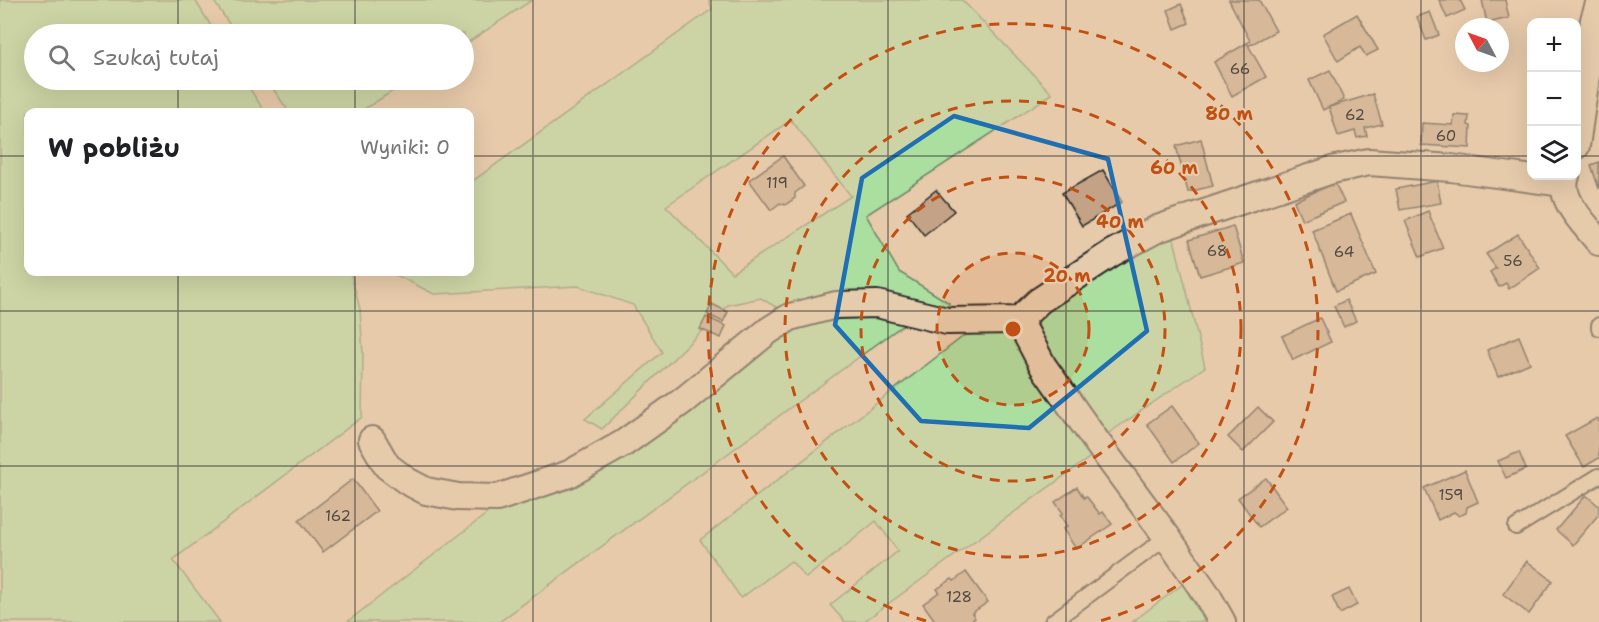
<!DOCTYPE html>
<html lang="pl">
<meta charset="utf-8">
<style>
:root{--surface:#fff;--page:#f2f2f2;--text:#202124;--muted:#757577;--line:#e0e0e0}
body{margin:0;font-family:"Shantell Sans",sans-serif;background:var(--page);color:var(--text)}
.controls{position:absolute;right:18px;top:18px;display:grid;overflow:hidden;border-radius:12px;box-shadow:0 6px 24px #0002}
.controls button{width:54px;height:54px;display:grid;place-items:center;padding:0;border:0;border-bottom:2px solid var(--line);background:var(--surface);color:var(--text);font:30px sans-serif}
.compass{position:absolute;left:1455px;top:18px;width:54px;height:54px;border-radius:50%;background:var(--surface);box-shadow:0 6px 24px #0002;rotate:311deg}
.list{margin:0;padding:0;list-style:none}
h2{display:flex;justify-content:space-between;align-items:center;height:78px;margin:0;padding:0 24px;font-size:26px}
h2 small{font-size:20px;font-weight:400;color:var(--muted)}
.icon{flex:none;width:33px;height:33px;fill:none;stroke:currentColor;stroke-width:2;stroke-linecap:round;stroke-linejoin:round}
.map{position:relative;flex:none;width:1599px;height:622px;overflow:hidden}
.search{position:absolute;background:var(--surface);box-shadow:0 6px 24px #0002;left:24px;top:24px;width:450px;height:66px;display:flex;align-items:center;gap:15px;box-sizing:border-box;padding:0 21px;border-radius:33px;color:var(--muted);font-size:22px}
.panel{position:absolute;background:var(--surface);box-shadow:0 6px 24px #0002;left:24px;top:108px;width:450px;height:168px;border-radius:12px}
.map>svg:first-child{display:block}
.green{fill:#abdfa0;stroke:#6b8566;stroke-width:1.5;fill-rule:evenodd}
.building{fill:#c3a285;stroke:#2b2b2b;stroke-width:1.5}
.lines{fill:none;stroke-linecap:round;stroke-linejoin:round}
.service-casing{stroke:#2b2b2b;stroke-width:18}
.minor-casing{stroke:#2b2b2b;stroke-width:30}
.service{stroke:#e5ccad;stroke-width:14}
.minor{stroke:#e5ccad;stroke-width:26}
.marked{fill:none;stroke:#1f6fb2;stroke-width:4.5;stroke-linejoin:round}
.grid{fill:none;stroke:#2b2b2b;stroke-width:1.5;stroke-opacity:0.55}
.ring{fill:none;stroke:#c25012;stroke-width:3;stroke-dasharray:10 8}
.labels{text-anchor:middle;stroke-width:4.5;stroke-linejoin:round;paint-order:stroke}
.number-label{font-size:15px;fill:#514942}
.centre{fill:#c25012;stroke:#e5ccad;stroke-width:3}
.ring-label{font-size:18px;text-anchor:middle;font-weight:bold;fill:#c25012;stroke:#e5ccad;stroke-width:4.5;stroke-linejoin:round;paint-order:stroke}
</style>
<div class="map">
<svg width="1599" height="622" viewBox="0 0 1599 622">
<rect width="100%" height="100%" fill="#e7caaa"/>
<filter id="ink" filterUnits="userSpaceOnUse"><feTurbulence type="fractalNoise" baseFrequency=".0167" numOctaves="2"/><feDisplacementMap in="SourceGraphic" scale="12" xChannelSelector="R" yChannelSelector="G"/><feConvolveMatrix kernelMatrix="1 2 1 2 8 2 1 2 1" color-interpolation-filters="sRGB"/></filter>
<g filter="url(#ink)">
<g class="green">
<polygon points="0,0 195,0 216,34 34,34 34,80 244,80 265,112 28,112 28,272 350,272 360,309 363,354 362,417 173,560 220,622 0,622"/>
<polygon points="213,0 532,0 464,45 464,34 236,34"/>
<path d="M 709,0 L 962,0 L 1052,94 L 866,215 L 899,272 L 949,303 L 947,316 L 784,312 L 761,298 L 728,305 L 602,429 L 585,419 L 662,352 L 633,305 L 578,286 L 434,294 L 390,272 L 470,272 L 470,183 L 712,9 ZM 791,120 L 851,196 L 732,273 L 666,206 Z"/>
<polygon points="267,80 410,80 360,112 289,112"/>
<polygon points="1172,231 1205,367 1103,437 1037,337 1040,309"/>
<polygon points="838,313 877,315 904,324 499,622 347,622 498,505 739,363 805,322"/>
<polygon points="1002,332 1016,340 1093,455 863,622 845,622 830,605 898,551 876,521 806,578 791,561 741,598 700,540 965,335"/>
<polygon points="1183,584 1205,622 1132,622"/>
</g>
<g class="building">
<polygon points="1229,0 1259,0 1276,31 1248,46 1247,43 1250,41"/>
<polygon points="1439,0 1460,0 1465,10 1447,18"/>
<polygon points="1482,0 1505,0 1509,18 1487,23"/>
<polygon points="1181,4 1189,23 1175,29 1168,10"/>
<polygon points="1430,12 1439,35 1426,40 1417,17"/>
<polygon points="1357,14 1378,50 1366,56 1360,47 1338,61 1323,34"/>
<polygon points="1247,43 1266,77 1232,96 1214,62"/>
<polygon points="1330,70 1344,100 1323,110 1309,80"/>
<polygon points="1373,94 1382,124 1365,128 1367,136 1357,138 1355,131 1338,136 1329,107"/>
<polygon points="1454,115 1469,116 1468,125 1471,126 1470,148 1421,145 1422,123 1453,125"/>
<polygon points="1201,139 1213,186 1188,192 1176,146"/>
<polygon points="783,156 804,186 795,193 795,198 785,205 780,203 771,210 749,180"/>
<polygon points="1599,162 1599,189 1591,165"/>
<polygon points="1103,170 1122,202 1082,226 1062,193"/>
<polygon points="1437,181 1441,203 1400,210 1396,189"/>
<polygon points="1335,183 1344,202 1302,220 1294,201"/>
<polygon points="936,190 954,211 924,235 907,213"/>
<polygon points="1428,211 1443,248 1420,257 1405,221"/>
<polygon points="1351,214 1376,274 1336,291 1312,230"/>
<polygon points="1233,226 1244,263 1200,276 1189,240"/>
<polygon points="1518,234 1540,268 1509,289 1506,283 1499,287 1490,272 1496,268 1486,254"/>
<polygon points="1346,300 1356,321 1344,327 1334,306"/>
<polygon points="712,304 728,312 723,322 707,314"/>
<polygon points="706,317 726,326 721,338 700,329"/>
<polygon points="1320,318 1331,342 1293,360 1282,336"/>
<polygon points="1519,336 1530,363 1498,377 1487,350"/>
<polygon points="1172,406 1199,443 1174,462 1147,424"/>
<polygon points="1258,407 1273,422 1243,452 1228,437"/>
<polygon points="1597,418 1599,421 1599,458 1584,467 1565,436"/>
<polygon points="1519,452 1526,469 1506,478 1498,461"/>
<polygon points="1465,470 1478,502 1467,507 1466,513 1459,516 1454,512 1438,520 1424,488"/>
<polygon points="1266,478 1287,507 1259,527 1238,498"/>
<polygon points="353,479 377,511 323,552 299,520"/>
<polygon points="1077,487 1084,498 1086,496 1100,514 1103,512 1112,524 1076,549 1063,529 1067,526 1060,515 1063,513 1055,502"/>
<polygon points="1586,495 1599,506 1599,514 1573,545 1556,530"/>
<polygon points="1527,561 1553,581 1529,614 1503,594"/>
<polygon points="966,572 988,602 972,613 975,618 969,622 936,622 923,604 939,592 937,589 952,579 954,581"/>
<polygon points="1349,589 1357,605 1340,614 1332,597"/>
</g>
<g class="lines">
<defs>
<g id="service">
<polyline points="1599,325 1599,328"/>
<polyline points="1516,527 1599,476"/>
<polyline points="1052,622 1167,537"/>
</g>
<g id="minor">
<polyline points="1576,146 1594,20 1599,4"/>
<path d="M 1566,176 C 1557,199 1586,225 1599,242"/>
<polyline points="1019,320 1043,366 1096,441 1167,537 1207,595 1222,622"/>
<polyline points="372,440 387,466 407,481 426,491 458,497 497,498 569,474 624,443 684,400 768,331 790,317 836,305 877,304 947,321 1019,320 1039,301 1112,253 1157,229 1332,170 1369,162 1451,168 1563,183"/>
</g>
</defs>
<use href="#service" class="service-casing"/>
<use href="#minor" class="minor-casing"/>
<use href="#service" class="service"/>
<use href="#minor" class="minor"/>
</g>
</g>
<path d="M0 0H1599V622H0ZM 954,116 L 1108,159 L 1147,331 L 1029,428 L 921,421 L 835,325 L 862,178 Z" fill="#e7caaa" fill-opacity=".55" fill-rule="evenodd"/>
<path class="marked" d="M 954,116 L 1108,159 L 1147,331 L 1029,428 L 921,421 L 835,325 L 862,178 Z"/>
<path class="grid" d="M 178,0 L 178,34M 355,0 L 355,34M 533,0 L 533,622M 711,0 L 711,622M 888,0 L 888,622M 1066,0 L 1066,622M 1244,0 L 1244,622M 1421,0 L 1421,622M 178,80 L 178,112M 355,80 L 355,112M 0,156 L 28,156M 470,156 L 1532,156M 1576,156 L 1599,156M 178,272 L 178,622M 355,272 L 355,622M 0,311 L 1599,311M 0,466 L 1599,466"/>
<circle cx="1013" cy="329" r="76" fill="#c25012" fill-opacity=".12"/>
<g class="ring">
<circle cx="1013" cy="329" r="76"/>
<circle cx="1013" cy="329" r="152"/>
<circle cx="1013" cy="329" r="228"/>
<path d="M926 621A305 305 0 1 1 1100 621"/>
</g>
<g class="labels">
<g class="number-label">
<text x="1240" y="74">66</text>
<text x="1355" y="120">62</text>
<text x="1446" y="141">60</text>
<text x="777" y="188">119</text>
<text x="1217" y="256">68</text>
<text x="1344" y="257">64</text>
<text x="1513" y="266">56</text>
<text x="1451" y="500">159</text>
<text x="338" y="521">162</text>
<text x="959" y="602">128</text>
</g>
</g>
<circle cx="1013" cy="329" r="9" class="centre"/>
<g class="ring-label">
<text x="1229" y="120">80 m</text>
<text x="1174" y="174">60 m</text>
<text x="1120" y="228">40 m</text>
<text x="1067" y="282">20 m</text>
</g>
</svg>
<div class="controls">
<button>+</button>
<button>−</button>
<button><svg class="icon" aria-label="layers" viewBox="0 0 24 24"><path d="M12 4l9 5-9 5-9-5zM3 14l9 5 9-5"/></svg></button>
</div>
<svg class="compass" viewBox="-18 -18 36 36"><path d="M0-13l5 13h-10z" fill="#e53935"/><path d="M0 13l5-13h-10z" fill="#757577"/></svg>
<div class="search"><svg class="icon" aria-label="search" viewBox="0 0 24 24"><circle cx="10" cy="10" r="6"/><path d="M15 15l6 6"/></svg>Szukaj tutaj</div>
<section class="panel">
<h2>W pobliżu<small>Wyniki: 0</small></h2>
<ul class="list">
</ul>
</section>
</div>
